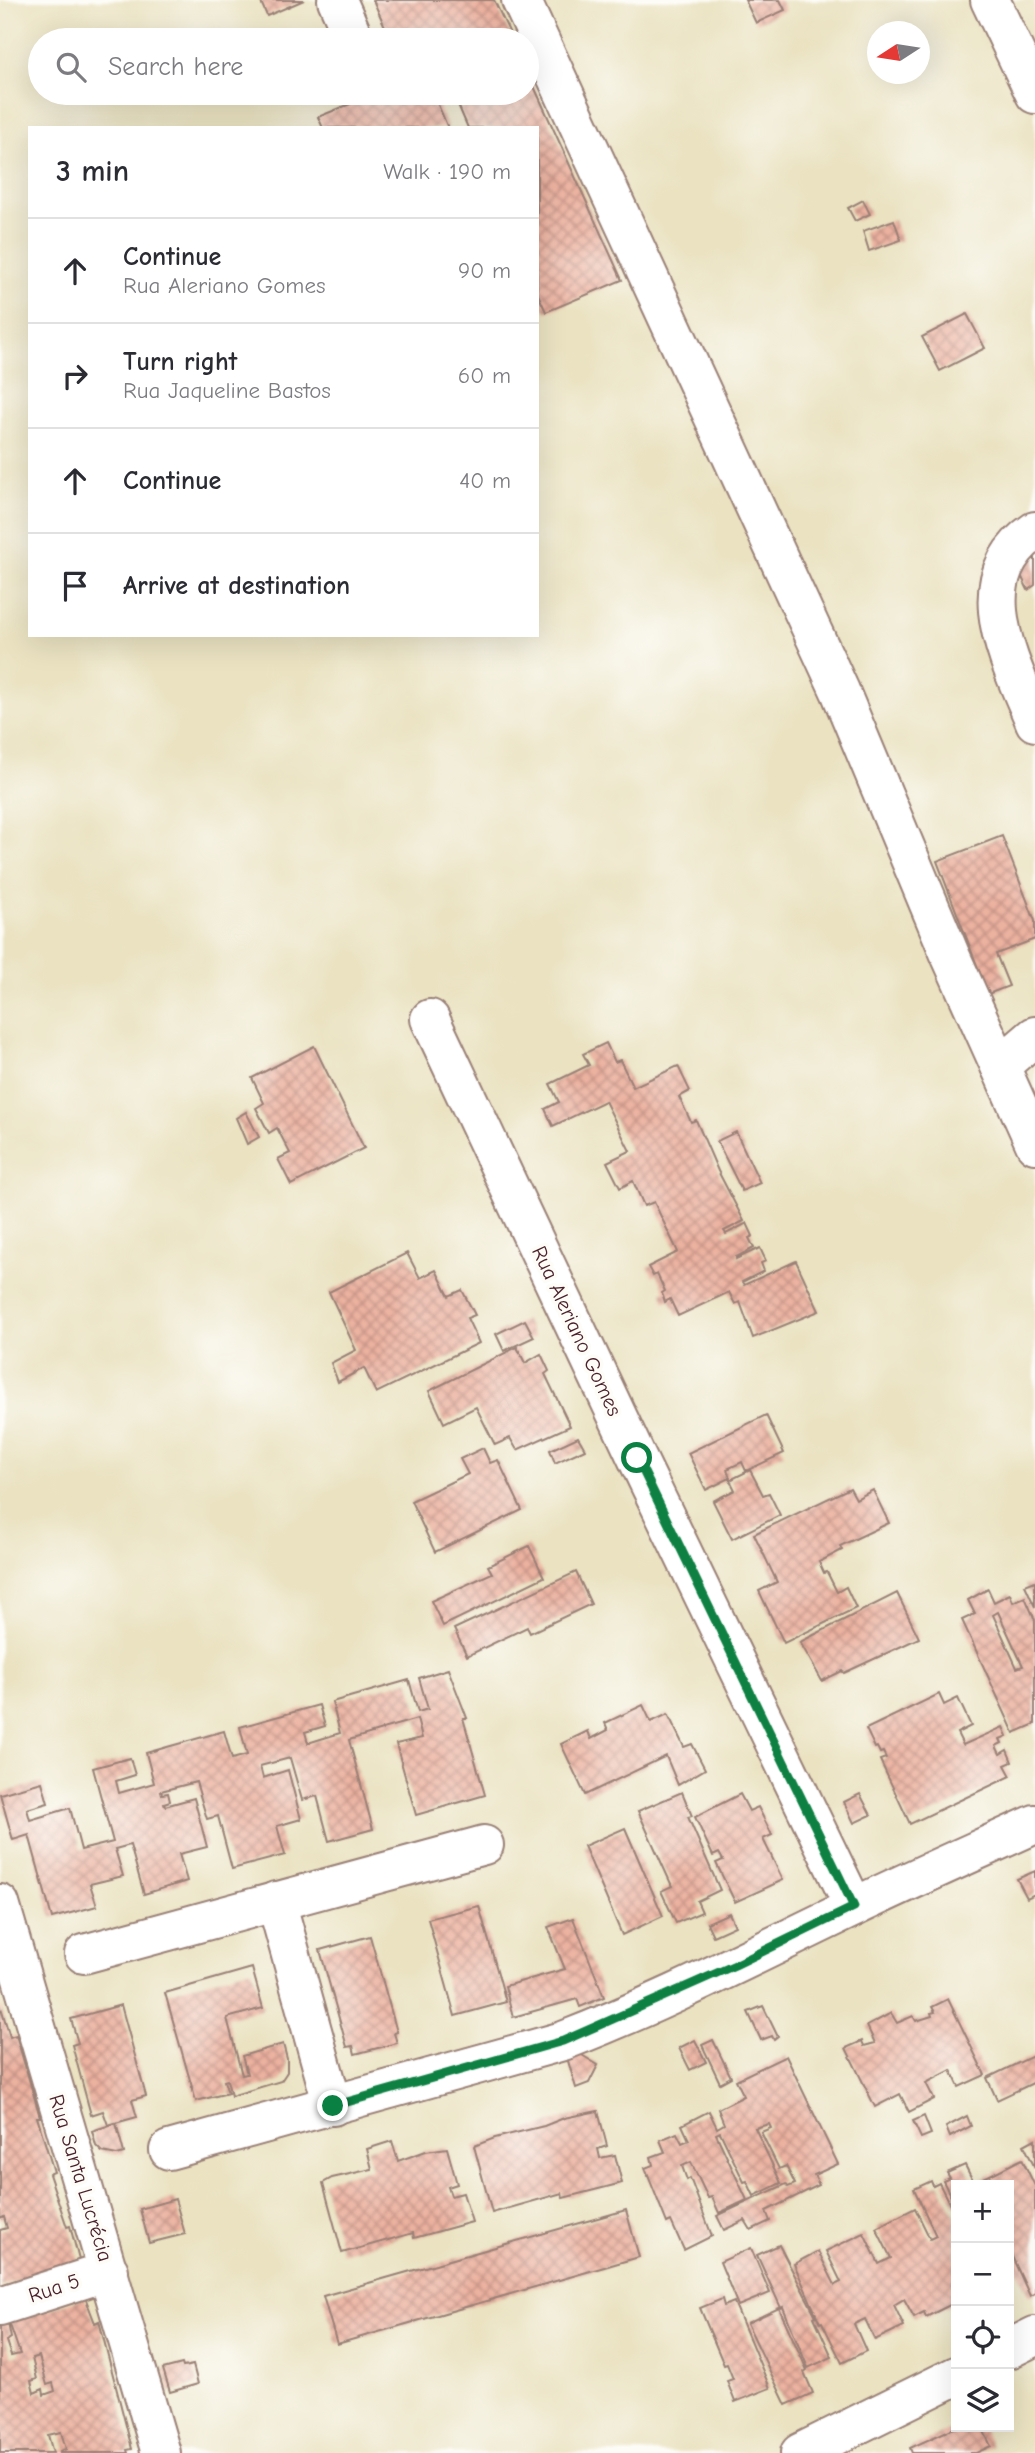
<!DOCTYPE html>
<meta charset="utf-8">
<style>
:root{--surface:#fff;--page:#f2f2f3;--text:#2b2b33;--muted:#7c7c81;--line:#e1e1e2}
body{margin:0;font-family:"Comic Neue",sans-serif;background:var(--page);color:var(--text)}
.controls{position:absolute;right:21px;bottom:21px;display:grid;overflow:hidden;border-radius:0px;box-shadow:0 7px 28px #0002}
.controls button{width:63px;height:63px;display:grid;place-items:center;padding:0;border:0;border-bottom:2px solid var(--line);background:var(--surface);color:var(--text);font:35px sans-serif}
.compass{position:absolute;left:867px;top:21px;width:63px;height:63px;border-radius:50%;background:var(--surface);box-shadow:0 7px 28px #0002;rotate:258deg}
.stop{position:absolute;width:21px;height:21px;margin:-16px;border:5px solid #0b8043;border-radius:50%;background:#fff}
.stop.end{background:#0b8043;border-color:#fff;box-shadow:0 2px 7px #0008}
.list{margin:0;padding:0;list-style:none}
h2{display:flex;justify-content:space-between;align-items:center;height:91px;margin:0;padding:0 28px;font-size:30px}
h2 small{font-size:23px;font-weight:400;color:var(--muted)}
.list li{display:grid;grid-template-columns:46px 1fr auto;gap:21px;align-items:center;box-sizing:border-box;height:105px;padding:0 28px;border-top:2px solid var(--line)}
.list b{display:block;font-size:26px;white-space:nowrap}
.list p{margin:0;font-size:23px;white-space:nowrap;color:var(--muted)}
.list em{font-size:23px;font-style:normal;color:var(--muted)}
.icon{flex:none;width:38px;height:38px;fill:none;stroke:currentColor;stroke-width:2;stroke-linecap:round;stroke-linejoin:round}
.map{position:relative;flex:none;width:1035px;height:2453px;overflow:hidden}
.search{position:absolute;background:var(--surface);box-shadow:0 7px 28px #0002;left:28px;top:28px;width:511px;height:77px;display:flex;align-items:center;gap:18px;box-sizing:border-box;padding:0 24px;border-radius:38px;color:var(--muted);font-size:26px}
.panel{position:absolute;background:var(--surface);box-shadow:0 7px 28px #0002;left:28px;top:126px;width:511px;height:511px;border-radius:0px}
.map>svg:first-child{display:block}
.building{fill:url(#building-cross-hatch);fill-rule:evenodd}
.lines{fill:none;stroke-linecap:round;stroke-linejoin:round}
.minor-casing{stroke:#9a8076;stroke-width:42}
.minor{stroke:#fff;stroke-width:38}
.route{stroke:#0b8043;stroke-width:9}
.labels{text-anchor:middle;stroke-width:7;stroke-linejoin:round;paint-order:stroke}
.street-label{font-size:21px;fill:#4a1f2b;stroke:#fdfcf7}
</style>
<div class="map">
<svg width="1035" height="2453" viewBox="0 0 1035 2453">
<defs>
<pattern id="building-cross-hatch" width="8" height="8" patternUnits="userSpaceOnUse" patternTransform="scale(1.75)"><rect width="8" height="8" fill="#ecb2a0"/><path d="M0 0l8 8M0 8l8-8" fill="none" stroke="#c19083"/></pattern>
</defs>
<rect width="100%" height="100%" fill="#fdfcf7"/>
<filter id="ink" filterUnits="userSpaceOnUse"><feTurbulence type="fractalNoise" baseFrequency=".0143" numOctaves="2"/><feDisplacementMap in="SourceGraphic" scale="14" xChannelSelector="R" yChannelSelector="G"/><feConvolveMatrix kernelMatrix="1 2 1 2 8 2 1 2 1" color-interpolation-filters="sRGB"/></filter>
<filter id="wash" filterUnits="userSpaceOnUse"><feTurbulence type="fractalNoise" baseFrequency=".00686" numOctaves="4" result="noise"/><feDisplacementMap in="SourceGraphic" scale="28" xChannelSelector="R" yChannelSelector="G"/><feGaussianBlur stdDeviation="1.57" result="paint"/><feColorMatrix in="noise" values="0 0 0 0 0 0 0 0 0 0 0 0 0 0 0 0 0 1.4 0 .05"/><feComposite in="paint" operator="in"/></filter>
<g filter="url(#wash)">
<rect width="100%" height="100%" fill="#eae2c1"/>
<g id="blocks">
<g class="building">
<polygon points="260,0 304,0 267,16"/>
<polygon points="373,0 494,0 513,40 391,40"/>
<polygon points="745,0 780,0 785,10 756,23"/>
<polygon points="527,71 622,280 546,312 537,292 537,128 468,128 453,93 527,93"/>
<polygon points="377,93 433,93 448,128 323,128 318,117"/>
<polygon points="863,200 870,214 855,221 848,208"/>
<polygon points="894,220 901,240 869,251 863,231"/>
<polygon points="967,314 985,348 940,371 922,337"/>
<polygon points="1035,557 1035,585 1028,590 1018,569"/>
<polygon points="1002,836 1035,921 1035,939 996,954 1009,986 988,994 937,861"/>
<polygon points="606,1043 615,1062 620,1060 633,1087 678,1066 690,1091 679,1097 691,1122 696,1120 718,1171 744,1221 724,1231 726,1234 747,1223 753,1236 749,1238 754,1248 736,1257 736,1259 760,1248 766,1261 761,1263 764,1271 742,1282 744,1285 796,1261 819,1311 753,1338 740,1302 735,1304 729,1292 678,1316 670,1299 665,1302 662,1293 665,1291 657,1274 653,1276 648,1267 678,1252 654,1202 644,1206 633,1181 620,1188 607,1162 630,1151 605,1101 553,1126 545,1109 559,1102 550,1084 589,1065 583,1054"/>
<polygon points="314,1046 364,1148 291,1185 278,1159 290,1153 277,1128 269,1133 256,1108 264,1103 252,1078"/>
<polygon points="246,1112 259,1137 247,1144 236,1118"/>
<polygon points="736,1132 760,1183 742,1191 717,1141"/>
<polygon points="407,1253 420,1278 436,1270 449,1296 462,1290 475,1315 467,1318 479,1343 376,1393 364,1368 338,1382 331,1363 356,1350 329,1292"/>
<polygon points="525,1320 534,1337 504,1351 496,1334"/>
<polygon points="517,1347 525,1363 541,1354 549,1371 545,1374 570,1426 517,1450 510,1438 495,1445 476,1407 444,1423 429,1391"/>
<polygon points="766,1415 784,1453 746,1471 742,1462 727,1469 730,1478 706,1490 688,1453"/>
<polygon points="578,1437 585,1449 555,1463 550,1450"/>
<polygon points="483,1448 490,1463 498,1460 522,1510 435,1552 411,1501 468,1474 460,1459"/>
<polygon points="750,1470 763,1495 769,1493 780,1515 732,1539 713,1501 735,1490 730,1480"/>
<polygon points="850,1488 856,1499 873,1490 889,1523 840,1546 842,1550 819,1562 824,1573 827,1572 837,1592 846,1587 856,1608 784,1643 759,1591 777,1582 754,1534"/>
<polygon points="529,1546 544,1577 443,1626 431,1601 492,1573 488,1566"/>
<polygon points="576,1572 591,1604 530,1633 527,1627 467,1656 454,1629"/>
<polygon points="1035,1581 1035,1607 1025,1585"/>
<path d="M 988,1589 L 994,1602 L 1010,1594 L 1013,1602 L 1025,1597 L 1035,1620 L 1035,1724 L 1014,1733 L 962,1620 L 975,1614 L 968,1600 ZM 998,1612 L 1023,1666 L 1017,1668 L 993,1615 Z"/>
<polygon points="897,1593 919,1638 844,1673 842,1671 822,1681 800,1642"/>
<polygon points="448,1669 467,1718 463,1718 485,1795 416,1815 396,1744 422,1738 417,1719 382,1729 382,1730 349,1740 373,1829 329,1841 317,1796 302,1800 290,1758 260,1766 263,1778 288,1770 301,1819 277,1826 285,1855 232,1869 218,1816 207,1819 196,1782 161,1791 162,1794 168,1793 170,1801 164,1803 165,1806 194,1798 207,1847 179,1854 187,1881 144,1894 130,1845 115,1849 123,1876 90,1884 97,1906 52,1918 29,1835 13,1840 0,1794 42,1782 48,1803 27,1809 30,1820 70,1808 81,1850 113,1842 93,1768 130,1758 135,1775 116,1781 119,1793 154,1783 146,1753 224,1731 232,1759 247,1755 240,1727 319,1705 325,1726 305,1732 308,1743 340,1733 332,1702 409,1680 418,1712 428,1709 419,1678"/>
<polygon points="939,1694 944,1705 958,1698 971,1726 957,1733 963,1745 1003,1727 1007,1736 1000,1739 1002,1743 996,1746 1000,1754 1007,1750 1012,1762 1005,1765 1011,1776 910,1824 880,1760 886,1758 883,1752 880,1753 877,1747 875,1748 866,1729"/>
<polygon points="643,1705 651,1722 668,1714 684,1747 692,1744 705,1769 678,1785 666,1756 585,1795 561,1744 588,1731 591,1739 608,1730 605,1723"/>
<polygon points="682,1792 692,1816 688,1817 720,1890 697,1901 702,1912 676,1923 661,1891 672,1886 638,1811"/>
<polygon points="740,1794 749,1811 758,1807 772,1835 763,1839 783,1880 735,1902 716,1863 723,1860 719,1853 713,1856 695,1817"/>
<polygon points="860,1794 871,1815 854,1823 844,1802"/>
<polygon points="625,1828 663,1916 622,1935 584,1846"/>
<polygon points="1035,1871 1035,1894 1027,1898 1017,1879"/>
<polygon points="479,1906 506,2002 455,2016 428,1919"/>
<polygon points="729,1913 735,1926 713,1936 707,1923"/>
<polygon points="573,1918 604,1997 580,2007 577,1999 513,2017 505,1986 565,1969 548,1927"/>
<polygon points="370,1936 397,2032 394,2033 397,2043 355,2054 353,2046 347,2047 320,1950"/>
<polygon points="252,1968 263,2008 227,2018 242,2075 247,2074 242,2056 283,2044 287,2059 287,2072 281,2081 231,2096 227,2080 224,2081 228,2093 196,2101 165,1993"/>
<polygon points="948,1999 985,2075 959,2087 951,2070 926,2083 934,2099 909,2112 900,2094 875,2107 846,2048 862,2041 864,2046 875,2043 867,2026 891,2013 897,2023 913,2016 916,2021 932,2016 931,2013 935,2012 932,2007"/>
<polygon points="0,2004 10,2037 16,2035 40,2117 37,2117 54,2172 49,2174 67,2227 70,2226 79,2260 0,2286 0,2230 7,2228 4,2217 0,2219"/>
<polygon points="121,2005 146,2096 132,2100 137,2117 108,2125 103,2111 91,2115 72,2045 78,2043 71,2019"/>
<polygon points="763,2006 778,2037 774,2040 772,2036 761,2040 748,2012"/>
<polygon points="695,2040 706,2062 690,2070 679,2048"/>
<polygon points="713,2040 731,2077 720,2083 702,2045"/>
<polygon points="572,2049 598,2065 589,2083 576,2088 566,2054"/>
<polygon points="1035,2055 1035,2082 997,2100 987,2078"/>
<polygon points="786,2056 838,2164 814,2175 819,2185 766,2211 770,2221 751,2230 745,2220 724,2230 717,2216 786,2184 788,2187 795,2184 786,2166 779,2169 761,2132 771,2128 769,2124 755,2128 781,2183 754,2196 747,2181 744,2182 720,2132 716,2134 747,2200 719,2213 712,2197 708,2198 691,2162 682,2166 687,2180 690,2178 712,2236 684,2250 671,2221 667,2223 645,2168 653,2165 651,2157 665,2152 660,2140 677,2133 682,2143 689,2140 682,2125 709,2111 717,2128 724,2124 718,2109 744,2096 736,2080"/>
<polygon points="598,2111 607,2146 598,2149 600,2158 615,2155 622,2183 563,2198 562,2193 492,2213 474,2146 495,2138 544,2126 564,2118"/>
<polygon points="924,2116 931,2134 921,2138 913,2121"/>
<polygon points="967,2116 971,2126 950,2137 946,2127"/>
<polygon points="116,2123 124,2153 117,2155 102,2152 96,2146 92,2131"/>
<polygon points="1035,2139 1035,2168 1024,2145"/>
<polygon points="392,2141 398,2161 426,2151 447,2148 457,2184 448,2187 451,2196 463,2193 472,2222 414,2238 413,2233 342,2253 323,2183 332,2178 372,2169 367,2149"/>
<polygon points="1022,2159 1035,2186 1035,2293 1030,2296 1009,2250 1009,2185 978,2185 976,2182"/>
<polygon points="965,2165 975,2185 956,2185 956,2207 943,2181 950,2178 947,2173"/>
<polygon points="931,2181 933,2186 939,2183 956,2217 956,2297 954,2298 956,2302 926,2317 924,2312 914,2317 904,2299 894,2305 904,2326 875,2340 865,2319 854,2324 866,2351 842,2363 822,2322 820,2323 794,2264 818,2251 835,2285 841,2282 826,2251 864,2233 879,2264 891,2258 876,2228 915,2208 930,2239 936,2236 914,2189"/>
<polygon points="175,2199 185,2234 149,2243 140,2209"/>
<polygon points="626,2210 639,2257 337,2344 323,2296"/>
<polygon points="779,2245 816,2316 814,2317 832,2357 808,2368 783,2307 781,2308 757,2255"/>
<polygon points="751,2248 770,2293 738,2306 720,2262"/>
<path d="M 85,2297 L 95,2323 L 99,2321 L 132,2449 L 127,2450 L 128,2453 L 60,2453 L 60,2451 L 66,2449 L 61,2432 L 48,2435 L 53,2453 L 0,2453 L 0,2326 L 8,2323 L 11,2338 L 6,2341 L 11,2356 L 20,2354 L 9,2322 ZM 39,2356 L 47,2385 L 53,2383 L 55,2391 L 44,2395 L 43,2389 L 34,2393 L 31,2381 L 37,2379 L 32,2358 Z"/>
<polygon points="722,2299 724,2306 734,2302 770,2388 735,2402 727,2381 733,2379 727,2364 724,2365 700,2308"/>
<polygon points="779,2308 807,2370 804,2372 813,2393 786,2405 747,2323"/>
<polygon points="182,2364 183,2367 193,2365 198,2384 170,2392 163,2369"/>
<polygon points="956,2427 982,2427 991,2446 976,2453 912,2453 910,2448"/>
</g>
</g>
</g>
<g filter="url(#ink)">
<use href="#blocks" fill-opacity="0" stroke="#9a8076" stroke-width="2"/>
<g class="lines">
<defs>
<g id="minor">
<polyline points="337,0 351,32"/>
<polyline points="521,0 840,691 951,957 1035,1144"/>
<polyline points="990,0 1035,94"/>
<path d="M 1035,531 C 965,579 1010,661 1035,722"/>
<polyline points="430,1019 637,1458 854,1907"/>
<polyline points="1000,1066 1035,1036"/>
<polyline points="276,1901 333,2106"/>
<polyline points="0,1904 161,2453"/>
<polyline points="84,1954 484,1845"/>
<path d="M 169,2150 L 563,2041 C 662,2003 756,1954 852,1908 C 912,1879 974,1852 1035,1824"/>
<polyline points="0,2306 109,2271"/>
<polyline points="1009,2349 1035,2336"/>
<polyline points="800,2453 956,2376"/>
</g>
</defs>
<use href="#minor" class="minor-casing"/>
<use href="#minor" class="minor"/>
</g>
</g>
<g class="lines" filter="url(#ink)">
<polyline class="route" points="333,2106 563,2041 735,1965 854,1907 637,1458"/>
</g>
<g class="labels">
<g class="street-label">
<text transform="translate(577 1331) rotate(65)" y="7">Rua Aleriano Gomes</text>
<text transform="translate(81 2178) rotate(73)" y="7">Rua Santa Lucrécia</text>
<text transform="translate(54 2288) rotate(-18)" y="7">Rua 5</text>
</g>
</g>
</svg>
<div class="controls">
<button>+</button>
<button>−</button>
<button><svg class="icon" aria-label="locate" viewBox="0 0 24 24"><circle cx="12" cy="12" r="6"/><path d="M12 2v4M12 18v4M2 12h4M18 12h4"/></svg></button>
<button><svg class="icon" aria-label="layers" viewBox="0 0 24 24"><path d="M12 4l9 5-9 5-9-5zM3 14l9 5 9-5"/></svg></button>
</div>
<svg class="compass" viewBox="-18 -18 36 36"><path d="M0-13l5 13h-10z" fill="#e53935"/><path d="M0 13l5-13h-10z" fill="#7c7c81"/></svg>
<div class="stop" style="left:637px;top:1458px"></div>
<div class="stop end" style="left:333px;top:2106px"></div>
<div class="search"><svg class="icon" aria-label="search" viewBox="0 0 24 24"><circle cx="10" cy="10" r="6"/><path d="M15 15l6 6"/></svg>Search here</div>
<section class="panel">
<h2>3 min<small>Walk · 190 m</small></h2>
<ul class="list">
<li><svg class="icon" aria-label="ahead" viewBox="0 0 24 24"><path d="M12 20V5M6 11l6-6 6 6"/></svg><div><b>Continue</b><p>Rua Aleriano Gomes</p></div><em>90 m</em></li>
<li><svg class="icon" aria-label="right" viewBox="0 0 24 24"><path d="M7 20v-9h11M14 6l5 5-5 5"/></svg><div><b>Turn right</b><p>Rua Jaqueline Bastos</p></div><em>60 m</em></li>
<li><svg class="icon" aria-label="ahead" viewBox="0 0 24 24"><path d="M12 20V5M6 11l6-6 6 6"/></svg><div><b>Continue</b></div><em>40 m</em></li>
<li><svg class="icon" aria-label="arrive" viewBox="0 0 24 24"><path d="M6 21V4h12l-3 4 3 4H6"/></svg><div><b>Arrive at destination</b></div></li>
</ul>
</section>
</div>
